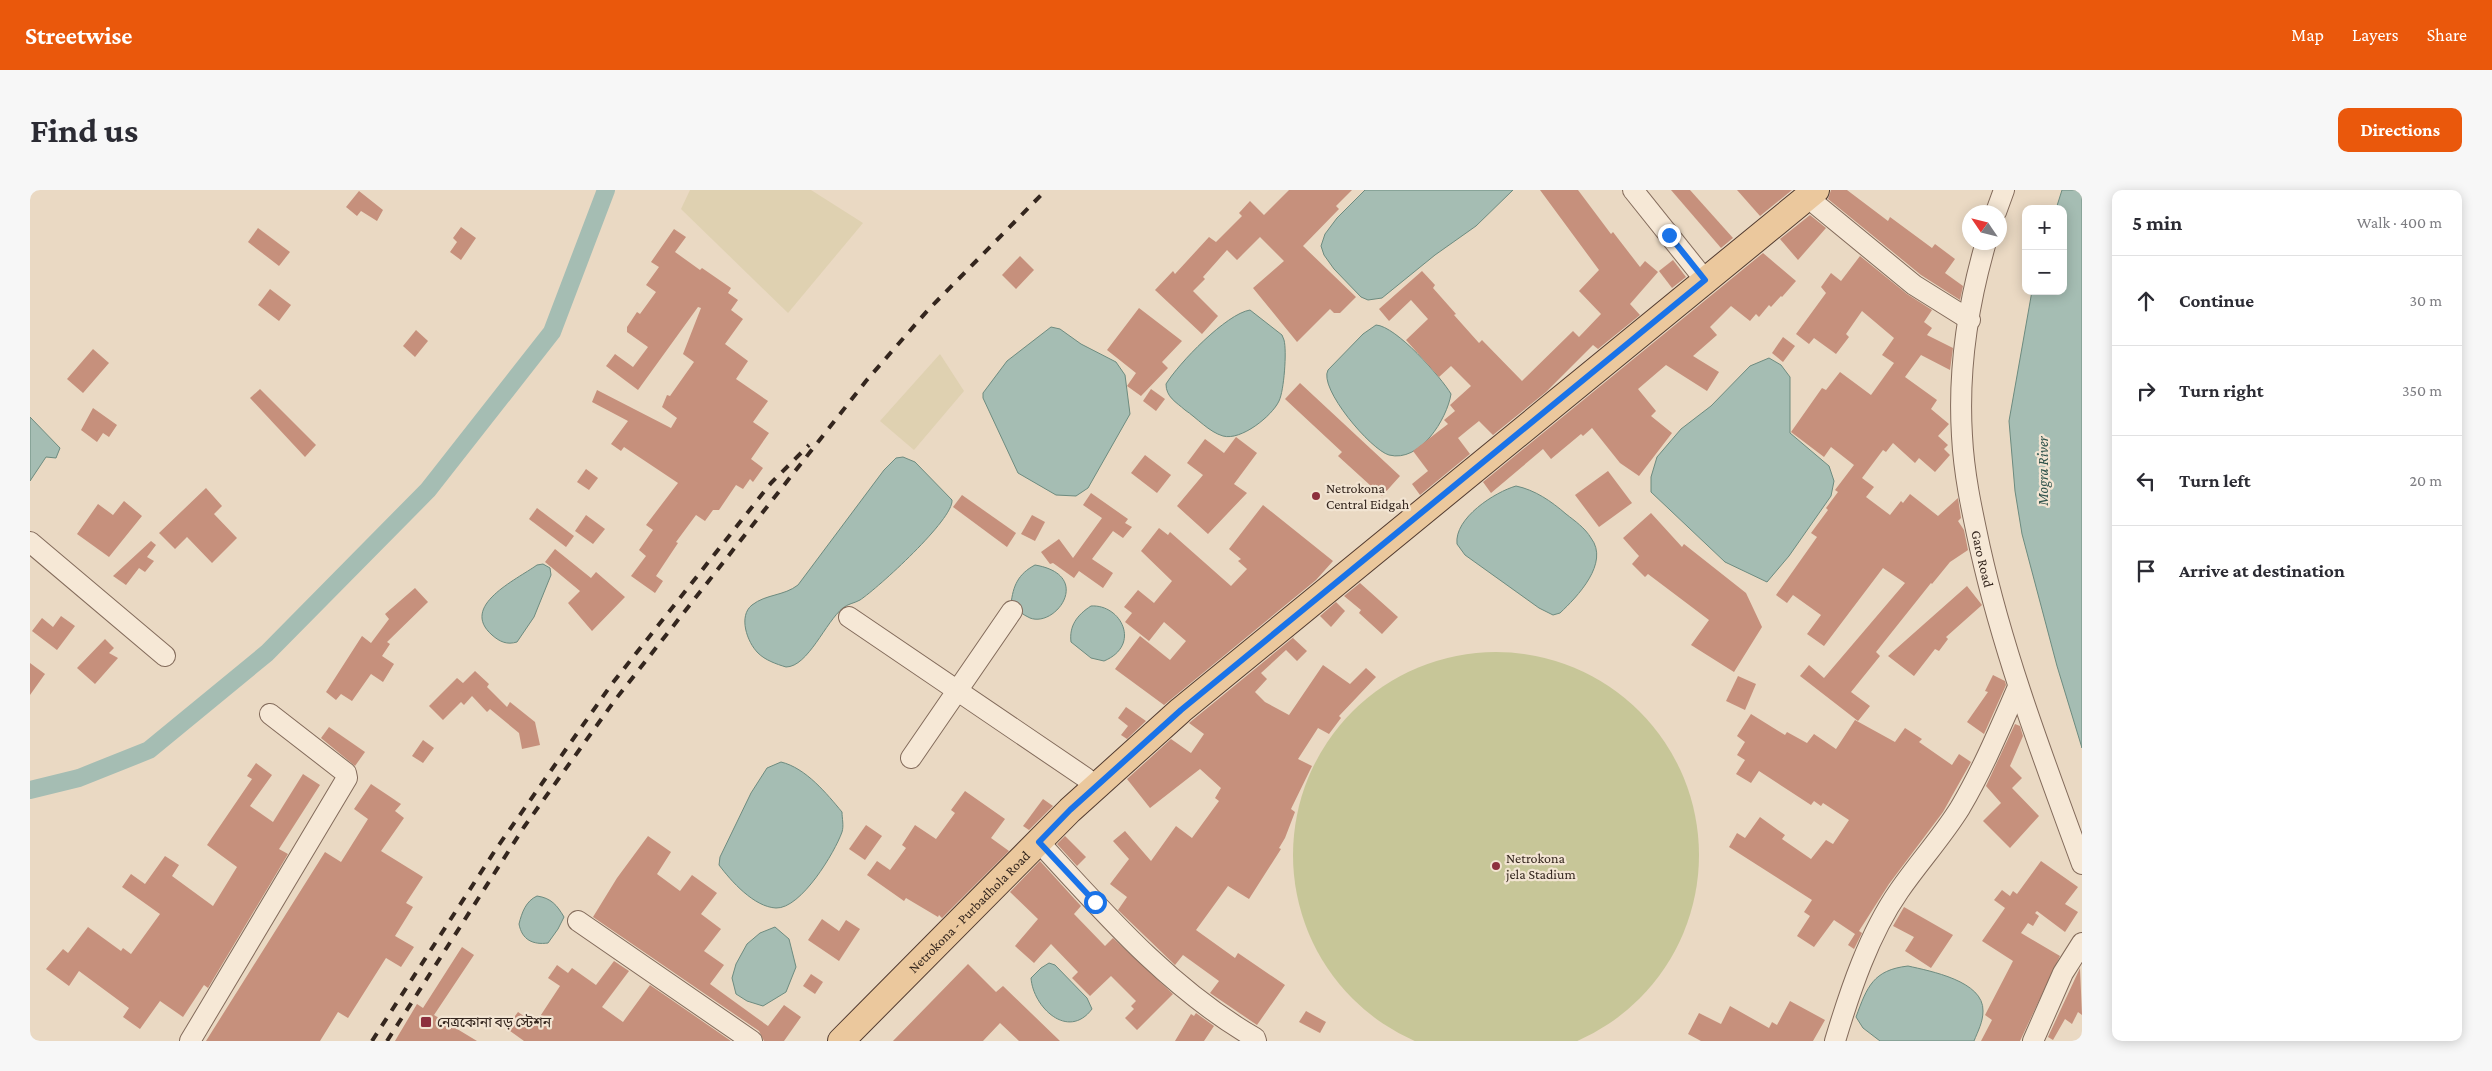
<!DOCTYPE html>
<meta charset="utf-8">
<style>
:root{--surface:#fff;--page:#f7f7f7;--text:#2b2b33;--muted:#7c7c81;--line:#e1e1e2;--accent:#ea580c}
body{margin:0;font-family:"Crimson Pro","Noto Sans Bengali",serif;background:var(--page);color:var(--text)}
.controls{position:absolute;right:15px;top:15px;display:grid;overflow:hidden;border-radius:10px;box-shadow:0 2px 12px #0003}
.controls button{width:45px;height:45px;display:grid;place-items:center;padding:0;border:0;border-bottom:1px solid var(--line);background:var(--surface);color:var(--text);font:25px sans-serif}
.compass{position:absolute;left:1932px;top:15px;width:45px;height:45px;border-radius:50%;background:var(--surface);box-shadow:0 2px 12px #0003;rotate:305deg}
.stop{position:absolute;width:15px;height:15px;margin:-11px;border:4px solid #1a73e8;border-radius:50%;background:#fff}
.stop.end{background:#1a73e8;border-color:#fff;box-shadow:0 1px 5px #0008}
.list{margin:0;padding:0;list-style:none}
h2{display:flex;justify-content:space-between;align-items:center;height:65px;margin:0;padding:0 20px;font-size:21px}
h2 small{font-size:16px;font-weight:400;color:var(--muted)}
.list li{display:grid;grid-template-columns:32px 1fr auto;gap:15px;align-items:center;box-sizing:border-box;height:90px;padding:0 20px;border-top:1px solid var(--line)}
.list b{display:block;font-size:19px;white-space:nowrap}
.list em{font-size:16px;font-style:normal;color:var(--muted)}
.icon{flex:none;width:28px;height:28px;fill:none;stroke:currentColor;stroke-width:2;stroke-linecap:round;stroke-linejoin:round}
.map{position:relative;flex:none;width:2052px;height:851px;overflow:hidden;border-radius:10px}
header{display:flex;align-items:center;gap:30px;box-sizing:border-box;height:70px;padding:0 25px;background:var(--accent);color:#fff}
header strong{font-size:24px}
nav{display:flex;gap:28px;margin-inline-start:auto;font-size:18px}
.intro{display:flex;align-items:center;justify-content:space-between;box-sizing:border-box;height:120px;padding:0 30px}
h1{margin:0;font-size:35px}
.button{padding:12px 22px;border-radius:10px;background:var(--accent);color:#fff;font-size:18px;font-weight:700}
main{display:flex;gap:30px;padding:0 30px}
aside{flex:1;background:var(--surface);border-radius:10px;box-shadow:0 2px 12px #0003}
.map>svg:first-child{display:block}
.farmland{fill:#dfd1b1}
.green{fill:#c7c698}
.water{fill:#a5bdb3;stroke:#6d8b7f}
.lines{fill:none;stroke-linecap:round;stroke-linejoin:round}
.canal{stroke:#a5bdb3;stroke-width:18}
.building{fill:#c6907c}
.minor-casing{stroke:#836b5b;stroke-width:22}
.major-casing{stroke:#513a2f;stroke-width:28}
.minor{stroke:#f6e8d6;stroke-width:20}
.major{stroke:#ebc89d;stroke-width:26}
.rail{stroke:#34261e;stroke-width:4;stroke-dasharray:9 9;stroke-linecap:butt}
.route{stroke:#1a73e8;stroke-width:6}
.poi-dot{fill:#8d303e;stroke:#f2e4d2;stroke-width:2}
.labels{text-anchor:middle;stroke-width:4.5;stroke-linejoin:round;paint-order:stroke}
.poi-label{font-size:14px;fill:#34261e;stroke:#f2e4d2;text-anchor:start}
.street-label{font-size:14px;fill:#34261e;stroke:#f2e4d2}
.water-label{font-size:15px;font-style:italic;fill:#2f534b;stroke:#f2e4d2}
</style>
<header>
<strong>Streetwise</strong>
<nav><a>Map</a><a>Layers</a><a>Share</a></nav>
</header>
<div class="intro"><h1>Find us</h1><a class="button">Directions</a></div>
<main>
<div class="map">
<svg width="2052" height="851" viewBox="0 0 2052 851">
<rect width="100%" height="100%" fill="#ead9c3"/>
<g class="farmland">
<polygon points="660,0 781,0 833,33 758,123 651,19"/>
<polygon points="910,164 934,201 884,260 850,231"/>
</g>
<circle class="green" cx="1466" cy="665" r="203"/>
<g class="water">
<polygon points="1335,0 1483,0 1446,36 1405,65 1352,108 1338,110 1331,107 1304,79 1294,65 1291,56 1295,44 1307,28"/>
<polygon points="2032,0 2052,0 2052,558 2027,476 1992,344 1985,301 1979,231 2002,101 2033,101 2033,19 2026,19"/>
<path d="M 1220,120 L 1252,145 L 1254,150 C 1257,161 1254,201 1249,211 C 1242,226 1211,251 1193,246 C 1179,242 1167,228 1155,220 C 1146,212 1136,207 1136,194 C 1149,173 1196,124 1220,120 Z"/>
<path d="M 1346,135 C 1366,136 1411,187 1421,204 C 1417,229 1390,273 1359,265 C 1341,260 1288,198 1298,180 L 1333,144 Z"/>
<polygon points="1021,137 1030,139 1051,154 1086,172 1095,185 1100,224 1058,298 1046,306 1026,305 988,283 953,208 953,203 977,171"/>
<polygon points="1739,168 1751,175 1760,187 1760,243 1799,276 1804,291 1801,306 1759,366 1737,392 1695,372 1621,302 1621,287 1627,267 1651,239 1681,216 1720,176"/>
<polygon points="0,227 30,258 26,268 16,267 0,291"/>
<path d="M 873,267 L 885,272 L 922,310 C 924,329 848,398 830,410 C 825,413 817,414 813,418 C 796,431 778,477 756,477 C 746,474 735,470 728,463 C 717,452 708,426 722,415 C 736,404 754,406 768,395 L 854,280 L 866,268 Z"/>
<path d="M 1486,296 C 1505,300 1521,311 1536,324 C 1545,331 1555,338 1561,348 C 1580,373 1547,407 1530,423 L 1523,425 L 1509,418 L 1435,365 L 1427,354 C 1424,328 1465,302 1486,296 Z"/>
<path d="M 513,374 L 520,378 L 521,385 L 504,427 L 487,452 C 477,455 470,452 462,445 C 429,416 486,390 507,375 Z"/>
<path d="M 1005,375 C 1064,385 1026,438 1000,428 C 993,425 986,419 981,414 C 983,396 988,384 1005,375 Z"/>
<path d="M 1061,416 C 1091,414 1112,455 1074,471 L 1061,468 L 1041,452 C 1039,436 1047,425 1061,416 Z"/>
<path d="M 751,572 C 776,578 797,604 812,622 C 812,628 814,636 812,642 C 805,662 771,719 746,718 C 724,717 701,691 689,675 L 690,667 L 721,603 L 737,578 Z"/>
<path d="M 507,706 C 521,708 527,715 534,727 L 528,739 L 518,753 C 503,755 492,750 489,734 C 492,722 496,711 507,706 Z"/>
<polygon points="745,737 759,749 766,777 756,802 733,816 717,811 706,804 702,788 706,774 717,754 730,743"/>
<path d="M 1019,773 L 1025,775 L 1057,808 L 1062,819 C 1038,851 1003,817 1001,788 L 1011,778 Z"/>
<path d="M 1878,776 C 1900,781 1954,791 1953,821 C 1953,832 1948,841 1944,851 L 1850,851 L 1833,838 L 1826,827 C 1837,797 1843,780 1878,776 Z"/>
</g>
<g class="lines">
<polyline class="canal" points="0,600 49,588 119,560 237,463 398,300 522,142 576,0"/>
</g>
<g class="building">
<polygon points="1259,0 1322,0 1306,16 1309,19 1273,56 1326,107 1310,123 1304,123 1300,119 1267,152 1223,98 1254,71 1230,47 1207,70 1197,60 1173,87 1175,89 1163,101 1188,126 1172,144 1125,100 1143,81 1145,84 1179,47 1186,52 1212,26 1209,23 1220,11 1234,25"/>
<polygon points="1510,0 1548,0 1581,44 1583,42 1610,77 1615,71 1628,82 1600,114 1610,125 1568,159 1563,155 1516,202 1463,245 1449,231 1439,239 1428,248 1440,264 1390,305 1382,294 1398,281 1383,261 1418,234 1414,230 1425,221 1420,215 1441,196 1421,176 1409,187 1376,150 1398,129 1381,110 1359,131 1349,119 1392,81 1405,95 1403,98 1426,124 1424,125 1449,153 1452,150 1492,191 1543,141 1549,147 1571,124 1549,101 1569,80"/>
<polygon points="1641,0 1660,0 1703,48 1691,58"/>
<polygon points="1707,0 1762,0 1730,26"/>
<polygon points="1801,0 1817,0 1858,31 1860,27 1902,58 1905,54 1925,69 1915,83 1933,96 1930,110 1891,85 1798,9"/>
<polygon points="329,1 353,20 347,31 331,21 327,26 316,17"/>
<polygon points="1780,25 1796,38 1768,70 1750,49"/>
<polygon points="431,37 446,48 431,70 420,62 427,52 423,48"/>
<polygon points="228,38 260,62 249,76 218,52"/>
<polygon points="644,39 656,47 645,62 670,80 672,78 701,98 698,103 708,110 701,120 713,129 695,154 718,171 706,189 738,211 723,232 739,243 721,269 733,278 723,292 720,289 713,299 706,295 689,320 683,320 675,331 666,325 646,352 648,353 626,386 633,391 625,403 601,386 616,366 609,360 623,340 616,335 648,293 594,257 591,261 581,254 598,231 562,212 567,200 641,238 647,228 632,217 637,205 640,206 664,172 653,164 671,118 668,117 608,200 576,176 585,164 603,177 618,157 597,142 597,137 607,122 610,124 626,102 616,95 629,77 621,72"/>
<polygon points="1733,63 1766,91 1752,107 1751,106 1741,117 1739,115 1729,127 1726,124 1720,131 1701,116 1680,137 1687,145 1663,166 1689,182 1677,201 1636,175 1608,199 1626,221 1621,226 1642,243 1609,286 1590,273 1562,238 1553,246 1551,244 1521,269 1513,259 1461,303 1453,292"/>
<polygon points="990,66 1004,80 986,99 972,85"/>
<polygon points="1830,66 1877,104 1902,120 1894,132 1902,138 1897,145 1923,158 1920,180 1891,165 1875,187 1907,210 1901,219 1919,234 1908,246 1918,255 1914,259 1920,265 1905,282 1889,268 1885,273 1863,253 1856,262 1853,260 1832,288 1844,297 1836,307 1860,325 1871,311 1873,313 1880,304 1908,326 1928,308 1931,328 1928,331 1934,340 1938,360 1920,372 1902,394 1901,393 1846,462 1850,466 1821,502 1840,516 1828,531 1770,486 1779,475 1794,488 1875,393 1853,378 1794,456 1777,444 1791,425 1763,405 1757,413 1746,405 1787,347 1781,343 1798,320 1796,318 1808,302 1805,300 1824,275 1801,257 1794,267 1761,242 1792,198 1796,200 1810,182 1841,205 1864,173 1852,165 1864,148 1832,121 1816,144 1819,147 1806,164 1784,148 1779,154 1766,144 1796,103 1791,97 1801,83 1811,91"/>
<polygon points="1643,70 1656,87 1642,98 1629,81"/>
<polygon points="240,99 261,115 249,131 228,115"/>
<polygon points="1109,118 1152,151 1132,172 1138,178 1111,206 1097,196 1106,183 1077,160"/>
<polygon points="386,140 398,151 385,167 373,156"/>
<polygon points="1753,147 1765,156 1753,172 1742,163"/>
<polygon points="63,159 79,173 53,203 37,189"/>
<polygon points="1270,193 1370,286 1352,306 1308,266 1312,262 1255,209"/>
<polygon points="230,199 286,255 275,267 220,208"/>
<polygon points="1121,199 1135,209 1126,221 1113,211"/>
<polygon points="63,218 87,235 79,247 73,243 67,252 51,240"/>
<polygon points="1206,247 1227,263 1204,294 1217,303 1178,344 1147,316 1173,285 1157,273 1175,249 1194,263"/>
<polygon points="1115,265 1141,285 1127,303 1101,283"/>
<polygon points="556,279 568,288 559,300 547,292"/>
<polygon points="1578,281 1602,313 1569,337 1545,305"/>
<polygon points="176,298 192,316 184,324 207,348 182,373 157,347 145,359 129,343"/>
<polygon points="1061,303 1098,329 1095,333 1102,337 1093,348 1083,341 1062,369 1083,383 1073,398 1049,381 1044,388 1023,373 1020,374 1011,362 1029,349 1043,368 1072,328 1053,315"/>
<polygon points="932,305 986,343 977,357 923,317"/>
<polygon points="94,311 112,326 79,367 47,344 68,314 83,325"/>
<polygon points="1233,315 1303,371 1286,390 1134,515 1085,479 1110,446 1140,470 1156,451 1134,432 1119,451 1095,432 1102,423 1094,417 1108,400 1124,413 1142,391 1111,361 1129,338 1138,345 1140,342 1201,396 1217,379 1208,371 1211,369 1199,359"/>
<polygon points="507,318 544,346 536,357 499,329"/>
<polygon points="1621,323 1652,357 1654,354 1716,403 1732,437 1704,482 1661,455 1679,430 1618,384 1615,387 1602,374 1609,366 1593,348"/>
<polygon points="556,325 575,339 563,354 545,341"/>
<polygon points="1002,325 1015,332 1005,351 991,344"/>
<polygon points="121,351 126,355 117,367 124,371 115,382 109,378 96,395 83,386"/>
<polygon points="525,359 561,388 566,382 595,407 562,441 538,413 550,401 515,372"/>
<polygon points="1330,393 1368,427 1352,444 1329,423 1331,420 1314,406"/>
<polygon points="1937,396 1952,415 1916,447 1918,449 1909,461 1905,459 1884,486 1858,466"/>
<polygon points="385,398 398,412 357,452 360,454 352,466 364,474 353,492 341,484 322,511 311,504 306,510 296,502 332,446 341,453 359,429 355,424"/>
<polygon points="1306,412 1315,421 1301,437 1290,426"/>
<polygon points="31,426 45,436 27,460 2,441 12,428 23,437"/>
<polygon points="1265,446 1263,448 1277,461 1267,471 1256,460 1231,483 1237,489 1225,502 1235,512 1259,525 1293,475 1320,494 1336,478 1346,487 1309,526 1311,528 1299,544 1288,538 1268,569 1282,576 1261,619 1265,622 1255,648 1249,658 1251,659 1219,709 1198,696 1166,740 1205,768 1208,763 1255,795 1227,835 1180,803 1189,791 1153,765 1145,775 1088,720 1097,707 1080,694 1099,669 1083,651 1095,641 1121,671 1146,636 1162,648 1189,611 1185,608 1191,598 1170,579 1120,618 1097,589 1141,549 1161,563 1174,544 1159,533"/>
<polygon points="75,449 84,458 79,463 88,468 65,494 47,478"/>
<polygon points="0,473 15,484 0,505"/>
<polygon points="445,481 459,494 457,497 477,517 480,512 505,532 510,555 492,559 489,543 460,519 457,522 442,506 434,515 431,512 413,530 399,516 427,488 433,493"/>
<polygon points="1963,485 1975,491 1976,495 1954,544 1937,532 1958,502 1955,501"/>
<polygon points="1708,486 1726,494 1715,520 1696,511"/>
<polygon points="1096,517 1116,531 1097,549 1091,545 1098,536 1088,528"/>
<polygon points="1721,524 1755,545 1757,542 1777,553 1784,544 1806,559 1825,530 1865,552 1875,538 1892,549 1889,552 1922,575 1929,564 1941,572 1913,622 1859,694 1829,741 1832,743 1824,759 1818,755 1825,744 1804,730 1784,757 1767,746 1780,726 1774,722 1782,710 1699,657 1707,643 1715,648 1730,627 1755,645 1752,649 1781,669 1796,650 1803,654 1819,630 1793,613 1791,616 1784,611 1781,615 1729,581 1721,593 1706,584 1715,570 1707,565 1715,552 1707,546"/>
<polygon points="1985,534 1990,536 1993,546 1980,576 1992,588 1982,598 2009,626 1980,658 1953,631 1971,613 1956,596"/>
<polygon points="299,537 335,562 325,576 291,548"/>
<polygon points="393,550 404,558 393,573 382,566"/>
<polygon points="226,573 242,585 220,616 243,632 273,584 290,595 249,659 258,664 178,798 174,795 153,827 130,811 110,839 93,827 99,818 49,781 39,796 16,779 33,759 38,763 58,737 91,761 93,758 101,764 130,724 92,697 101,684 115,694 135,666 149,675 142,686 183,716 207,677 177,655 222,589 217,586"/>
<polygon points="341,594 371,614 365,621 374,628 351,661 393,687 376,713 383,717 365,746 384,757 371,777 356,768 318,828 308,822 290,851 176,851 295,662 311,672 338,629 324,619"/>
<polygon points="935,601 975,629 961,648 979,661 912,728 909,725 908,727 876,708 874,711 837,685 847,671 860,680 876,658 872,655 885,635 906,649 925,623 921,620"/>
<polygon points="1013,609 1023,616 999,640 993,636"/>
<polygon points="836,635 852,646 835,670 819,659"/>
<polygon points="618,646 641,662 627,684 650,701 662,685 687,703 671,724 691,739 674,761 694,775 680,794 738,836 754,815 771,827 754,851 734,851 729,841 563,727 587,688"/>
<polygon points="1035,646 1056,667 1047,676 1027,654"/>
<polygon points="1010,671 1051,716 1044,724 1075,756 1083,748 1143,804 1107,840 1095,828 1104,819 1101,816 1106,811 1081,786 1060,806 1042,788 1048,782 1021,754 1004,773 985,756 1008,729 980,702"/>
<polygon points="2011,671 2048,697 2035,714 2048,722 2035,742 2007,721 2005,723 2009,726 2003,736 1998,733 1991,743 2030,766 1990,851 1951,851 1962,830 1955,825 1983,771 1952,751 1975,718 1964,710 1972,700 1980,706 1983,701 1987,704"/>
<polygon points="1874,717 1923,745 1901,778 1875,761 1884,747 1863,736"/>
<polygon points="792,729 809,741 816,730 830,739 809,771 778,750"/>
<polygon points="432,757 444,765 404,825 447,851 365,851 387,814 393,818"/>
<polygon points="584,771 599,781 572,817 593,832 620,795 701,851 494,851 476,838 488,822 505,834 530,796 518,788 527,775 538,783 542,778 566,795"/>
<polygon points="938,774 966,802 973,796 1030,851 989,851 970,833 953,851 863,851"/>
<polygon points="2050,778 2052,825 2048,822 2042,834 2035,829 2023,850 2018,847"/>
<polygon points="781,784 793,792 785,804 773,796"/>
<polygon points="1760,811 1795,830 1783,851 1671,851 1658,844 1669,823 1691,834 1700,816 1739,838 1742,832 1747,835"/>
<polygon points="1276,821 1296,832 1290,843 1269,832"/>
<polygon points="1166,823 1184,836 1174,851 1145,851 1161,824 1164,826"/>
</g>
<g class="lines">
<defs>
<g id="minor">
<polyline points="1603,0 1675,90"/>
<polyline points="1777,7 1884,95 1940,130"/>
<polyline points="1966,22 1974,0"/>
<path id="s1" d="M 1956,52 C 1938,114 1928,182 1932,246 C 1934,285 1942,321 1950,358 C 1974,466 2014,570 2052,674"/>
<polyline points="0,352 135,466"/>
<polyline points="819,427 1056,588"/>
<polyline points="881,568 982,421"/>
<path d="M 1009,652 C 1075,724 1140,799 1225,848 L 1226,851"/>
<polyline points="548,731 722,851"/>
<polyline points="160,851 317,588 316,583 240,524"/>
<path d="M 1805,851 C 1820,801 1839,744 1869,701 C 1889,672 1912,647 1930,618 C 1953,579 1970,538 1988,497"/>
<polyline points="2003,851 2033,783 2052,753"/>
</g>
<g id="major">
<path id="s2" d="M 811,851 L 1040,620 L 1151,520 L 1786,0"/>
</g>
</defs>
<use href="#minor" class="minor-casing"/>
<use href="#major" class="major-casing"/>
<use href="#minor" class="minor"/>
<use href="#major" class="major"/>
<g class="rail">
<polyline points="342,851 466,659 581,495 741,293 779,255"/>
<polyline points="357,851 494,637 585,510 836,191 898,120 1016,0"/>
</g>
</g>
<g class="lines">
<polyline class="route" points="1065,712 1009,652 1040,620 1151,520 1675,90 1639,45"/>
</g>
<g class="poi-dot">
<circle cx="1286" cy="306" r="5"/>
<circle cx="1466" cy="676" r="5"/>
<rect x="390" y="826" width="12" height="12" rx="2.5"/>
</g>
<g class="labels">
<g class="poi-label">
<text x="1296" y="303">Netrokona<tspan x="1296" dy="16">Central Eidgah</tspan></text>
<text x="1476" y="673">Netrokona<tspan x="1476" dy="16">jela Stadium</tspan></text>
<text x="407" y="837">নেত্রকোনা বড় স্টেশন</text>
</g>
<g class="street-label">
<text dy="5" stroke="none"><textPath href="#s1" startOffset="321">Garo Road</textPath></text>
<text dy="5" stroke="none"><textPath href="#s2" startOffset="182">Netrokona - Purbadhola Road</textPath></text>
</g>
<g class="water-label">
<text transform="translate(2013 281) rotate(-90)" y="5">Mogra River</text>
</g>
</g>
</svg>
<div class="controls">
<button>+</button>
<button>−</button>
</div>
<svg class="compass" viewBox="-18 -18 36 36"><path d="M0-13l5 13h-10z" fill="#e53935"/><path d="M0 13l5-13h-10z" fill="#7c7c81"/></svg>
<div class="stop" style="left:1065px;top:712px"></div>
<div class="stop end" style="left:1639px;top:45px"></div>
</div>
<aside>
<h2>5 min<small>Walk · 400 m</small></h2>
<ul class="list">
<li><svg class="icon" aria-label="ahead" viewBox="0 0 24 24"><path d="M12 20V5M6 11l6-6 6 6"/></svg><div><b>Continue</b></div><em>30 m</em></li>
<li><svg class="icon" aria-label="right" viewBox="0 0 24 24"><path d="M7 20v-9h11M14 6l5 5-5 5"/></svg><div><b>Turn right</b></div><em>350 m</em></li>
<li><svg class="icon" aria-label="left" viewBox="0 0 24 24"><path d="M17 20v-9H6M10 6l-5 5 5 5"/></svg><div><b>Turn left</b></div><em>20 m</em></li>
<li><svg class="icon" aria-label="arrive" viewBox="0 0 24 24"><path d="M6 21V4h12l-3 4 3 4H6"/></svg><div><b>Arrive at destination</b></div></li>
</ul>
</aside>
</main>
